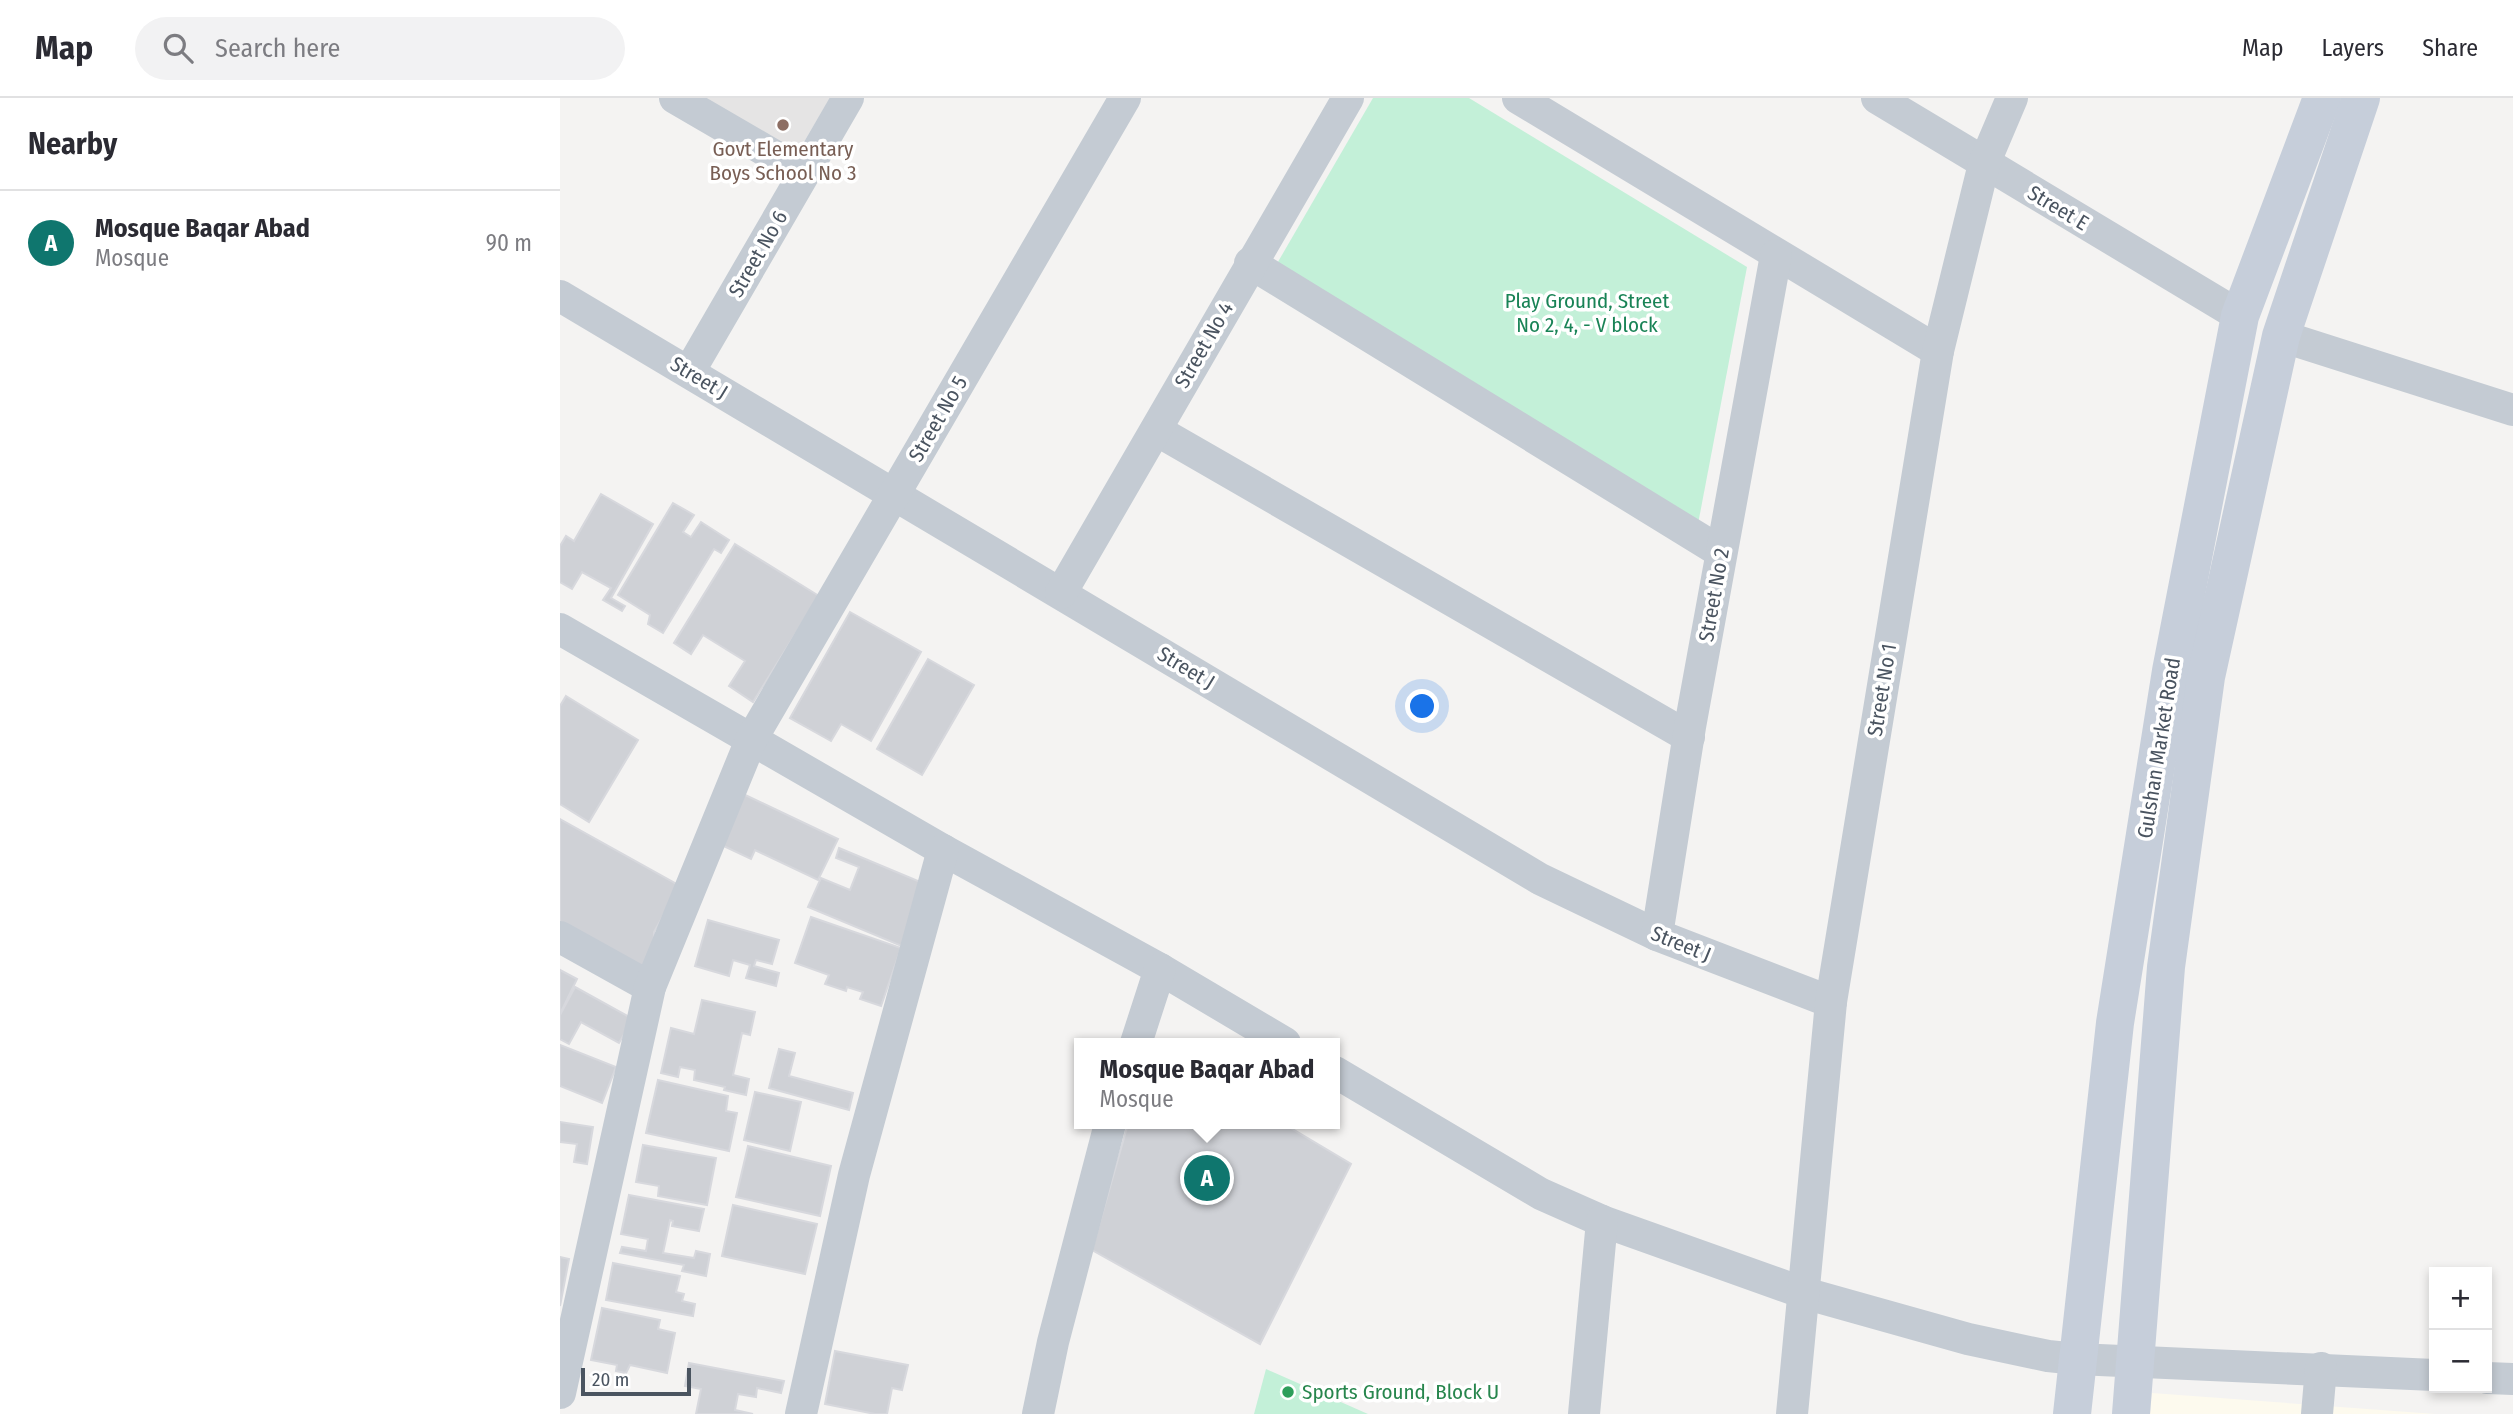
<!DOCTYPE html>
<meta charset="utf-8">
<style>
:root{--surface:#fff;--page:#f2f2f3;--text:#2b2b33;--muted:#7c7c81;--line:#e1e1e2;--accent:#0f766e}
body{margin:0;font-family:"Fira Sans Condensed",sans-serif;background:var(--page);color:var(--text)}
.controls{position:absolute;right:21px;bottom:21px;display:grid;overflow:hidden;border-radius:0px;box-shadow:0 4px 10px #0003}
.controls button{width:63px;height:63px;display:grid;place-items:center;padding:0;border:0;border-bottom:2px solid var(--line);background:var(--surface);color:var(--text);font:35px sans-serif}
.scale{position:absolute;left:21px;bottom:18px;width:110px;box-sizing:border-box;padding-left:7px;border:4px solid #4a5460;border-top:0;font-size:19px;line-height:24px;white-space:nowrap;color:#4a5460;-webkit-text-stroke:5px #fff;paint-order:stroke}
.you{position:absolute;left:863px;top:609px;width:24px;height:24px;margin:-18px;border:5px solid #fff;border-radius:50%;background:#1a73e8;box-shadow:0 0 0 10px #1a73e833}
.badge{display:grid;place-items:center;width:46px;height:46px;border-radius:50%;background:var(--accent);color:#fff;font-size:23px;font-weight:700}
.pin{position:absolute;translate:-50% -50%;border:4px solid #fff;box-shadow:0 2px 7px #0006}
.popup{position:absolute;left:514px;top:940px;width:266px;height:91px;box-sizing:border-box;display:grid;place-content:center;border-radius:0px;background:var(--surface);filter:drop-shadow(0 2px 5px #0005);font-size:23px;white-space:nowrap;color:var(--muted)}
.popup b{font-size:26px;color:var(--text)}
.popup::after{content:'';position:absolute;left:50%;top:100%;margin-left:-14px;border:14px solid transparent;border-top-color:var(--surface)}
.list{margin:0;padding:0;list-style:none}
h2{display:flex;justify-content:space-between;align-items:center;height:91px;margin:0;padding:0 28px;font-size:30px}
h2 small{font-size:23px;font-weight:400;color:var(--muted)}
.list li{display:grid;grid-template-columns:46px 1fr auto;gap:21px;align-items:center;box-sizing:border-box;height:105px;padding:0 28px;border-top:2px solid var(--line)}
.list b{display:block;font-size:26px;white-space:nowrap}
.list p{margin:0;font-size:23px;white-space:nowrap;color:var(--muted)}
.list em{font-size:23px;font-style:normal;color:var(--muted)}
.icon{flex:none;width:38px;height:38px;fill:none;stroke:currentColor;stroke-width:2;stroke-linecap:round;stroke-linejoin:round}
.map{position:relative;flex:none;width:1953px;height:1316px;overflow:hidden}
header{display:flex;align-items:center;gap:42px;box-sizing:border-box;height:98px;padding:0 35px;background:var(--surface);border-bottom:2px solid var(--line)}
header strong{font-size:33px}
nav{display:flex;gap:38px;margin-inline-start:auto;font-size:24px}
.search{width:490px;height:63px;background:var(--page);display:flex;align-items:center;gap:18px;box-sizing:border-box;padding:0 24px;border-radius:38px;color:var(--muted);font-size:26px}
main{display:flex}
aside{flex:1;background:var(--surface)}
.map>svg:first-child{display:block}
.commercial{fill:#fdfaee}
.education{fill:#e5e4e4}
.green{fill:#c3f0d8}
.building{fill:#cfd1d6;stroke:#d7d8dd;stroke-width:2}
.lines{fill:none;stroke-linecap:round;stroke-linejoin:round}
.minor{stroke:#c4cbd3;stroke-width:32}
.secondary{stroke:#c6ceda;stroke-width:38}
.education-dot{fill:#8d6e63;stroke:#fff;stroke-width:2.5}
.leisure-dot{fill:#2e9e5b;stroke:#fff;stroke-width:2.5}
.labels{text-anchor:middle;stroke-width:7;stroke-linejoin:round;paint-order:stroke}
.education-label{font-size:21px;fill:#785e54;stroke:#fff}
.street-label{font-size:21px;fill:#4a5460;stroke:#fff}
.park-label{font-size:21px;fill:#198356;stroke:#fff}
.leisure-label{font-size:21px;fill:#27864d;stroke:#fff;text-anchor:start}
</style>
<header>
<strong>Map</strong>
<div class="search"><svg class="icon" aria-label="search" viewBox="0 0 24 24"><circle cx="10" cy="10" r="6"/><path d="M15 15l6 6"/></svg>Search here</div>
<nav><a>Map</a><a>Layers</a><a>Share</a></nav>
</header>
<main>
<aside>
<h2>Nearby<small></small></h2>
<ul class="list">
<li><span class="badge">A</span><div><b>Mosque Baqar Abad</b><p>Mosque</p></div><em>90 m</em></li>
</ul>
</aside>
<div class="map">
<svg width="1953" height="1316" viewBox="0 0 1953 1316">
<rect width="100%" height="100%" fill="#f4f3f2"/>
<polygon class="commercial" points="1592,1295 1875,1316 1590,1316"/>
<polygon class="education" points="145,0 270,0 238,54"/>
<g class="green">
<polygon points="813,0 909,0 1187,169 1138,426 715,169"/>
<polygon points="706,1271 808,1316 694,1316"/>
</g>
<g class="building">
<polygon points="41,396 93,426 51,500 65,508 62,513 43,502 51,490 22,474 12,491 0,484 0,448 6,438 14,443"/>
<polygon points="113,405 134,417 123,434 131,439 141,424 169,442 161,455 154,451 103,535 88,526 90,517 58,497"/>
<polygon points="175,446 259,498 193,604 169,588 185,563 143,537 131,556 114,545"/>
<polygon points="290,514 361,554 311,643 281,626 271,643 230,620"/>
<polygon points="368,561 414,587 362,677 317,651"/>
<polygon points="6,598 78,642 29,724 0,706 0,608"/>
<polygon points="181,695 278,741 258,782 195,752 191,761 153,743"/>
<polygon points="0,721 120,788 94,834 93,859 81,879 0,833"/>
<polygon points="279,750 370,788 344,849 248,809 261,780 290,792 299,769 276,760"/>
<polygon points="251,819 341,850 321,908 300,901 303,894 287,889 286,893 265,886 269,877 235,865"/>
<polygon points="148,822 219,842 212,866 196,862 194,868 219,875 216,888 186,880 190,867 173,862 169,878 135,868"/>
<polygon points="0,872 17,881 0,916"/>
<polygon points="15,889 73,921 59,945 21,924 9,946 0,941 0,917"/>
<polygon points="142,902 195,914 190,937 182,935 173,977 189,981 186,997 164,992 165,989 134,982 135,972 120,969 118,979 101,975 111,930 134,936"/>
<polygon points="0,947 56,969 42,1005 0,988"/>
<polygon points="219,951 235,955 229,978 293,995 289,1012 209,990"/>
<polygon points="98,982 168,998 166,1013 177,1015 169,1053 86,1035"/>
<polygon points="195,994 241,1004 230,1053 184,1042"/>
<polygon points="0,1024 33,1029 27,1066 14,1064 17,1046 0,1044"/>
<polygon points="568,1026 724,1026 791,1066 700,1246 532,1152"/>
<polygon points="83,1047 156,1060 147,1107 98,1098 99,1088 76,1084"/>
<polygon points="188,1048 271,1068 260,1118 176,1099"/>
<polygon points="69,1097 144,1111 139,1133 112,1128 113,1123 110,1122 103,1155 134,1160 136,1153 150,1156 146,1178 122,1173 124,1167 60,1155 62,1149 86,1153 88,1141 61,1136"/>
<polygon points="173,1107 257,1126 245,1176 162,1158"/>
<polygon points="0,1159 9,1161 0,1208"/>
<polygon points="53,1165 120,1178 116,1194 124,1196 122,1203 135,1206 133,1218 46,1202"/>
<polygon points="42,1210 100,1222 98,1231 115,1235 107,1275 70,1267 66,1275 56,1273 57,1267 31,1262"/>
<polygon points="275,1253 348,1267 342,1292 332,1290 327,1316 315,1316 265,1306"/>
<polygon points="129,1265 224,1283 221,1295 197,1290 196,1299 178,1296 175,1312 193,1316 136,1316 141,1291 125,1288"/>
</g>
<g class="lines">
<g class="minor">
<polyline points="115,0 244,75"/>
<polyline points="958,0 1378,253"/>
<polyline points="1317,0 1680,218"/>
<polyline points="690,165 1161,454"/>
<polyline points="0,198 980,781 1097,837 1271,904"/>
<polyline points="1721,238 1953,312"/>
<polyline points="129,274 288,0"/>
<polyline points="596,332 1129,639"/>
<polyline points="501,495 788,0"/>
<polyline points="0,531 383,752 600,871 725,945"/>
<polyline points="1097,837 1130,629 1216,157"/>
<polyline points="0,839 90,889"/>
<polyline points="576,945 600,871"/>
<polyline points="775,974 981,1096 1042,1123 1244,1195 1408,1241 1488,1258 1517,1261 1874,1277"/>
<polyline points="1927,1280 1953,1281"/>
<polyline points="0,1295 90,889 191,642 565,0"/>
<polyline points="241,1316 294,1077 383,752"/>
<polyline points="478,1316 493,1244 550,1026"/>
<polyline points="1024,1316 1042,1123"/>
<polyline points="1232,1316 1271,904 1378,253 1424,66 1452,0"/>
<polyline points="1757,1316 1761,1270"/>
</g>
<g class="secondary">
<polyline points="1512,1316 1555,925 1611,573 1680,218 1762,0"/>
<polyline points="1571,1316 1606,869 1646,579 1721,238 1801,0"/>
</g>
</g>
<circle class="education-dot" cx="223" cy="27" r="7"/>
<circle class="leisure-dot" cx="728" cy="1294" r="7"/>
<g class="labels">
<g class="education-label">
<text x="223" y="58">Govt Elementary<tspan x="223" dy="24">Boys School No 3</tspan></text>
</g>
<g class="street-label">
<text transform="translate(1498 110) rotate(31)" y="7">Street E</text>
<text transform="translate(198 156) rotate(-60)" y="7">Street No 6</text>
<text transform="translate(644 247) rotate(-60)" y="7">Street No 4</text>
<text transform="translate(139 280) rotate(31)" y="7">Street J</text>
<text transform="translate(378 321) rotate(-60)" y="7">Street No 5</text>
<text transform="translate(1154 497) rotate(-80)" y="7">Street No 2</text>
<text transform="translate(626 570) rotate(31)" y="7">Street J</text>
<text transform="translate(1322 592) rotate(-81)" y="7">Street No 1</text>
<text transform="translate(1599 650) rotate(-81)" y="7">Gulshan Market Road</text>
<text transform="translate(1121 846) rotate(22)" y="7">Street J</text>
</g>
<g class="park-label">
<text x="1027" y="210">Play Ground, Street<tspan x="1027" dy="24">No 2, 4, - V block</tspan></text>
</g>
<g class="leisure-label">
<text x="742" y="1301">Sports Ground, Block U</text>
</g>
</g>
</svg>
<div class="controls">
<button>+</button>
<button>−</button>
</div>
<div class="scale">20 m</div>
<div class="you"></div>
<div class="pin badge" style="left:647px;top:1080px">A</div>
<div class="popup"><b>Mosque Baqar Abad</b>Mosque</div>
</div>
</main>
